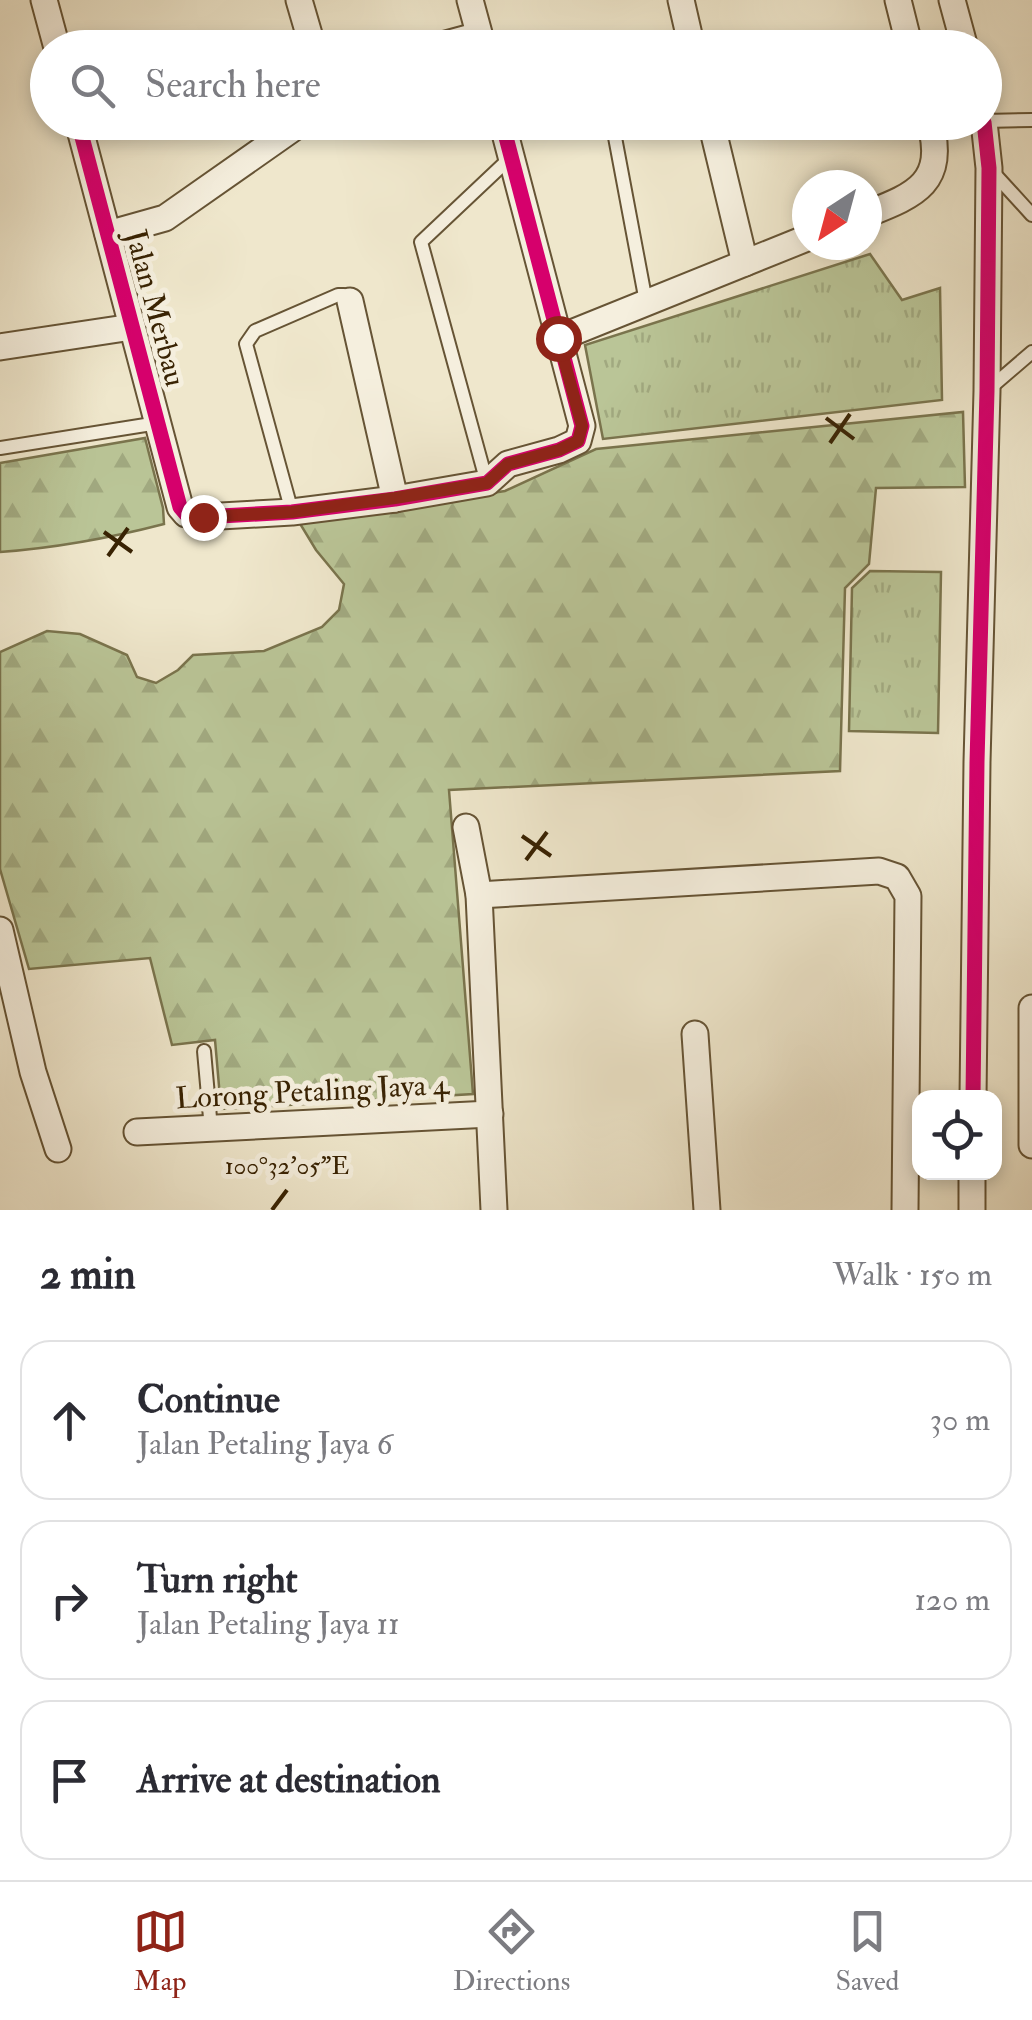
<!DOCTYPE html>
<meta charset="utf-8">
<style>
:root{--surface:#fff;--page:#f7f7f7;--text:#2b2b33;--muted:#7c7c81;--line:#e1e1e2;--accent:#8f2418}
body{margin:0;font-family:"IM FELL Double Pica",serif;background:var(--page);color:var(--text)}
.controls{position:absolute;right:30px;bottom:30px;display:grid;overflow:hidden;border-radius:20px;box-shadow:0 5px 15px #0003}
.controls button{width:90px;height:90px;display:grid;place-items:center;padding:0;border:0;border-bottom:2px solid var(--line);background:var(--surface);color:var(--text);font:50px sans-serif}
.compass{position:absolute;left:792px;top:170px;width:90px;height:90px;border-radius:50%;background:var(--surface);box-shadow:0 5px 15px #0003;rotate:216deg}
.stop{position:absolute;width:30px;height:30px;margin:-22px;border:8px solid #8f2418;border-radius:50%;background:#fff}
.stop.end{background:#8f2418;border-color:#fff;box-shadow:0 2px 10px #0008}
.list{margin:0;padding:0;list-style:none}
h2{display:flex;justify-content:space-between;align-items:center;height:130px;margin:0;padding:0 40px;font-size:42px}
h2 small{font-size:32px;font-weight:400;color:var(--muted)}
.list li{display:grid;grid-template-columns:65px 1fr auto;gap:30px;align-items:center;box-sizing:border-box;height:160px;margin:0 20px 20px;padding:0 20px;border:2px solid var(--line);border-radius:30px}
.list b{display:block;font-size:38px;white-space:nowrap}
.list p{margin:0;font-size:32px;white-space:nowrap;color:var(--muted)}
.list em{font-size:32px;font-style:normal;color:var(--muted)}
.icon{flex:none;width:55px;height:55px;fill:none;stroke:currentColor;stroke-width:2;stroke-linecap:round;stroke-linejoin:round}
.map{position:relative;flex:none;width:1032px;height:1210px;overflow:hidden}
.search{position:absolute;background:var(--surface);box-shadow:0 5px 15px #0003;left:30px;right:30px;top:30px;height:110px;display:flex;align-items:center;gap:25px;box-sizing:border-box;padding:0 35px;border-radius:55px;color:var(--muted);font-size:38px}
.sheet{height:670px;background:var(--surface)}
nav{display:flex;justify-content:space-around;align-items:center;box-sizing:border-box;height:140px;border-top:2px solid var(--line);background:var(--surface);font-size:28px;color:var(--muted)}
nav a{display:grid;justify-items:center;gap:5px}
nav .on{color:var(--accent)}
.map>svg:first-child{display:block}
.forest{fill:url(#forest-firs);stroke:#7a744d;stroke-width:2.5}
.park{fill:url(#park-tufts);stroke:#7a744d;stroke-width:2.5}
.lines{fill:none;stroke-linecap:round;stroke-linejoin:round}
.lane-casing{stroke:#665435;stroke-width:16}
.street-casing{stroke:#665435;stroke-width:29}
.lane{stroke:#f5efde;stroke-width:12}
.street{stroke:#f5efde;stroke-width:25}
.cycleway-casing{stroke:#f5efde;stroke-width:21}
.cycleway{stroke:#d6006c;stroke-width:15}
.route{stroke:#8f2418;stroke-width:12}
.ticks{fill:none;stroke:#392303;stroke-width:4}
.labels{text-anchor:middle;stroke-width:10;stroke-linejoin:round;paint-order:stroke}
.street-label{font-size:30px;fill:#392303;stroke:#f5efde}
.ticks-label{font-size:25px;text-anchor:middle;fill:#392303;stroke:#f5efde;stroke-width:10;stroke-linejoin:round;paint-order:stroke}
</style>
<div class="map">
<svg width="1032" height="1210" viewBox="0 0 1032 1210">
<defs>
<pattern id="forest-firs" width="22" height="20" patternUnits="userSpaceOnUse" patternTransform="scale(2.5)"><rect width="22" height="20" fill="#bac597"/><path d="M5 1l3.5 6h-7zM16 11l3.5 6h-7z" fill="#a1a980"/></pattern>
<pattern id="park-tufts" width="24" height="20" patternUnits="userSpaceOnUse" patternTransform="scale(2.5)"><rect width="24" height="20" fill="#bac597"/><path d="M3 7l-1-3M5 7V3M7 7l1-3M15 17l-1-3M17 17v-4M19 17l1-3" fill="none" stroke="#a1a980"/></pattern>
</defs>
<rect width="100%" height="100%" fill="#efe7cc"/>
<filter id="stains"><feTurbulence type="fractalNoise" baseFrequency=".002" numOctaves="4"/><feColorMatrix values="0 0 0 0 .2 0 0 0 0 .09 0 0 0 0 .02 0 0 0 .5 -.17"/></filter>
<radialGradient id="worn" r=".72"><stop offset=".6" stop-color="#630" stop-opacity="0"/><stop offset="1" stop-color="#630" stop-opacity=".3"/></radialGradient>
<g class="forest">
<polygon points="963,412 965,487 876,488 869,564 845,588 840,771 449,790 473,1094 221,1109 215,1040 172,1045 150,958 29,969 0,869 0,652 47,631 80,634 127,655 137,677 156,683 178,670 193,655 264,651 322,627 339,610 344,584 316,550 299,522 505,491 596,449"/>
<path d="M 145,438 L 163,508 L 164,524 C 110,538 55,548 0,552 L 0,463 Z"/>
</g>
<g class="park">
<polygon points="870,254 902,300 940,288 942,400 603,439 585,345"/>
<polygon points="870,571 941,572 938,733 849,731 852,588"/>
</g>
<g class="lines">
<defs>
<g id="lane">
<polyline points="984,121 1032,120"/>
<polyline points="616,122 614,132 646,302"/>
<polyline points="990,169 1032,215"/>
<polyline points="989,389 1032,352"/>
<polyline points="0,448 158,423"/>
<polyline points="487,483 421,242 510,158"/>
<polyline points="292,512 246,344 255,331 338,295 344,295 350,301"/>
<polyline points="204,1051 211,1129"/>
</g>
<g id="street">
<polyline points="44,0 57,48"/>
<polyline points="299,0 313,48"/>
<polyline points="470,0 483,48"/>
<polyline points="681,0 692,48"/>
<polyline points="898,0 910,48"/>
<polyline points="952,0 965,48"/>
<polyline points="431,48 479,35"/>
<polyline points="78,122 180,507 186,514 203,517 292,512 395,499 487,483 508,464 559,450 578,441 582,426 502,122"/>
<polyline points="711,122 745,263"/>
<path d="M 867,214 C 915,195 947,183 930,122"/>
<polyline points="108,234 165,218 302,122"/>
<polyline points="350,301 395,499"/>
<polyline points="559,338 807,238"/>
<polyline points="0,347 132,327"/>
<polyline points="466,827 479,895 494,1210"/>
<polyline points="479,895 879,871 897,877 908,896 905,1210"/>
<polyline points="0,930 33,1072 58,1149"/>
<polyline points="1032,1008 1032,1145"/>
<polyline points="695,1034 707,1210"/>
<polyline points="973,1098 977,762 987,391 989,168 984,122"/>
<polyline points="137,1132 490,1114"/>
<polyline points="972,1210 972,1172"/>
</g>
</defs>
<use href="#lane" class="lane-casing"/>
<use href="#street" class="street-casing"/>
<use href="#lane" class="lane"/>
<use href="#street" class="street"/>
<defs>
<g id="cycleway">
<polyline points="78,122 180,507 186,514 203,517 292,512 395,499 487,483 508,464 559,450 578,441 582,426 502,122"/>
<polyline points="973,1098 977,762 987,391 989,168 984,122"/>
</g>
</defs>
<use href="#cycleway" class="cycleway-casing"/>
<use href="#cycleway" class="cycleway"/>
</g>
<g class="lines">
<polyline class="route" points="203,517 292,512 395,498 487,483 508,464 559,450 578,441 582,426 558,338"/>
</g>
<path class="ticks" d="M 826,418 L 854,439M 830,443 L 850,414M 104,532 L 132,552M 108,556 L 128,528M 522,836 L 551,856M 526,860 L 547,832M 272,1210 L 287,1190"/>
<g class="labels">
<g class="street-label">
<text transform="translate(156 308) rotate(75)" y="10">Jalan Merbau</text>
<text transform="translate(312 1091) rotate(-3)" y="10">Lorong Petaling Jaya 4</text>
</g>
</g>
<g class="ticks-label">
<text x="287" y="1174">100°32'05"E</text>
</g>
<rect width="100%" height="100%" filter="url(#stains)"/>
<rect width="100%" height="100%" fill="url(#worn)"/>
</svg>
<div class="controls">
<button><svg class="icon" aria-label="locate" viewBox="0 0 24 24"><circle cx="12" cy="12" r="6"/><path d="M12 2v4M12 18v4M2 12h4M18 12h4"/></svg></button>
</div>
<svg class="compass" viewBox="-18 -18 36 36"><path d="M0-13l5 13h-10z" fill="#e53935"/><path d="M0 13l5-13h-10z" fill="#7c7c81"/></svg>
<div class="stop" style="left:558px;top:338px"></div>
<div class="stop end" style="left:203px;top:517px"></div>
<div class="search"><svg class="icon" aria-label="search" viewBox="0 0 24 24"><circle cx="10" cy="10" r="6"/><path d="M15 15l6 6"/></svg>Search here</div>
</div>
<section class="sheet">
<h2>2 min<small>Walk · 150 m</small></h2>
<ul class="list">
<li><svg class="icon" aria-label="ahead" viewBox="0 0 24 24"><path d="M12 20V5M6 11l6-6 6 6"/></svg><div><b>Continue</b><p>Jalan Petaling Jaya 6</p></div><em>30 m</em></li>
<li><svg class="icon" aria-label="right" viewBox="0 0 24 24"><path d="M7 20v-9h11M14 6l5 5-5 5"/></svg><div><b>Turn right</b><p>Jalan Petaling Jaya 11</p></div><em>120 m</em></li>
<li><svg class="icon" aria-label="arrive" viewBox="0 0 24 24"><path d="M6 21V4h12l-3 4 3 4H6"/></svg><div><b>Arrive at destination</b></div></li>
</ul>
</section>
<nav>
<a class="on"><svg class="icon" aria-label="map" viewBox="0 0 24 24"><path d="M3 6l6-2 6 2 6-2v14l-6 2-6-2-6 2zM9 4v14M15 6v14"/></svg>Map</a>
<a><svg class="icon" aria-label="directions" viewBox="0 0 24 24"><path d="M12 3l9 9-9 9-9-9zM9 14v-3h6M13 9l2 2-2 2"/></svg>Directions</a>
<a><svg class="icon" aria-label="saved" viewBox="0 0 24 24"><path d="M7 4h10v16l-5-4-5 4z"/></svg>Saved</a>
</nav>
